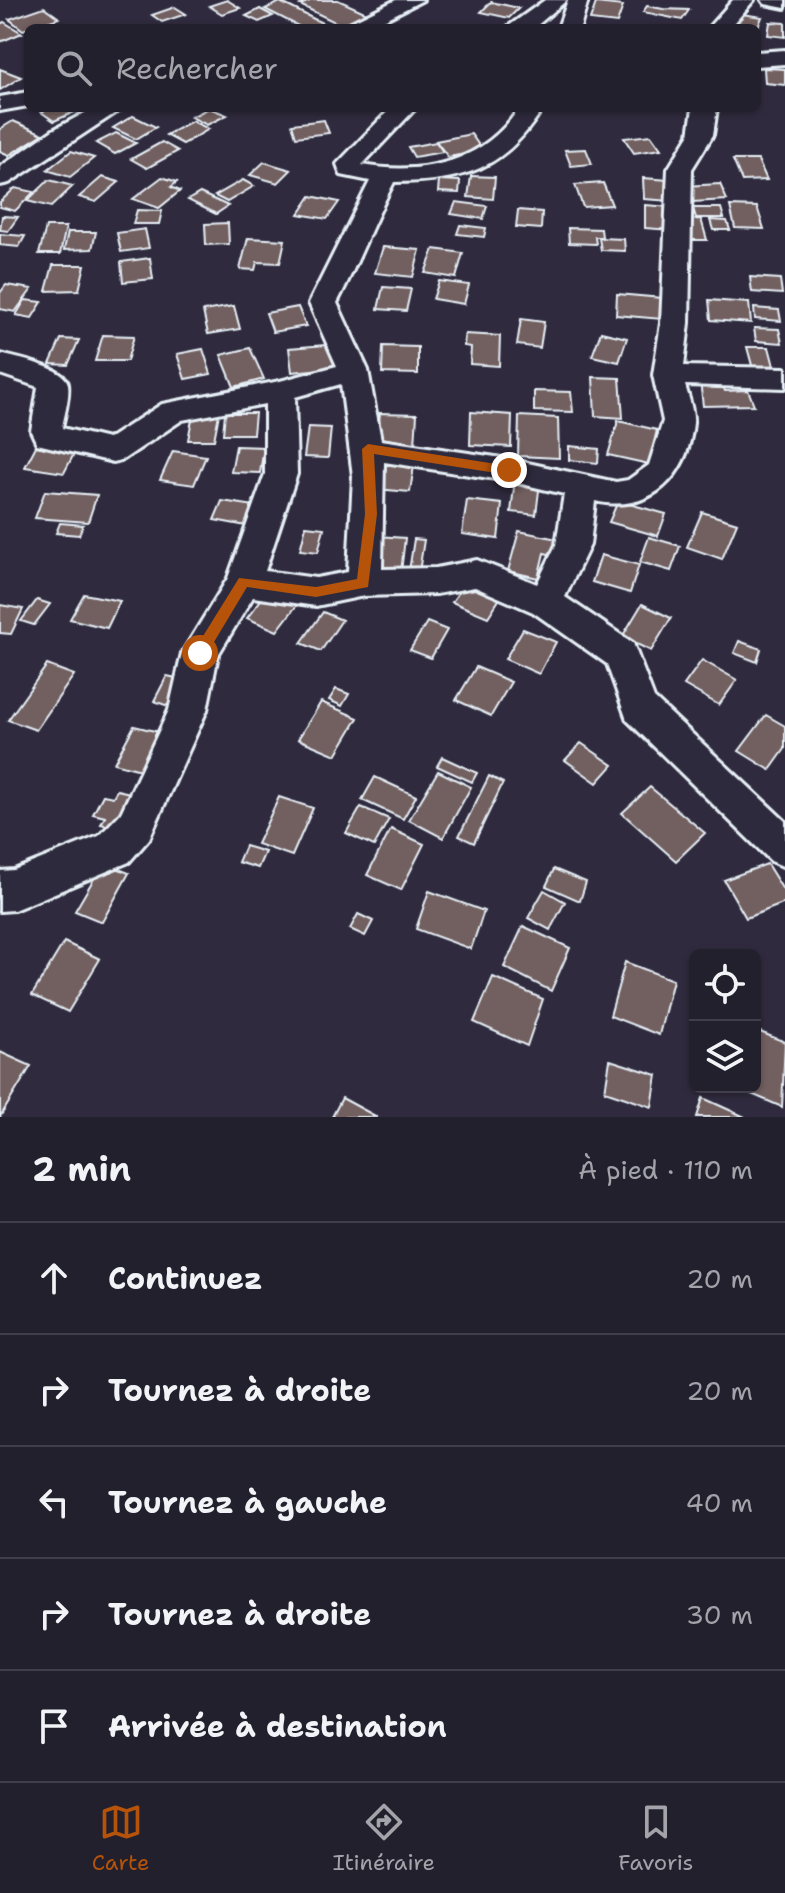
<!DOCTYPE html>
<html lang="fr">
<meta charset="utf-8">
<style>
:root{--surface:#23202e;--page:#2f2d3a;--text:#f1f3f6;--muted:#a3a3aa;--line:#403e4a;--accent:#b45309}
body{margin:0;font-family:"Shantell Sans",sans-serif;background:var(--page);color:var(--text)}
.controls{position:absolute;right:24px;bottom:24px;display:grid;overflow:hidden;border-radius:12px;box-shadow:0 2px 6px #0004}
.controls button{width:72px;height:72px;display:grid;place-items:center;padding:0;border:0;border-bottom:2px solid var(--line);background:var(--surface);color:var(--text);font:40px sans-serif}
.stop{position:absolute;width:24px;height:24px;margin:-18px;border:6px solid #b45309;border-radius:50%;background:#fff}
.stop.end{background:#b45309;border-color:#fff;box-shadow:0 2px 8px #0008}
.list{margin:0;padding:0;list-style:none}
h2{display:flex;justify-content:space-between;align-items:center;height:104px;margin:0;padding:0 32px;font-size:34px}
h2 small{font-size:26px;font-weight:400;color:var(--muted)}
.list li{display:grid;grid-template-columns:52px 1fr auto;gap:24px;align-items:center;box-sizing:border-box;height:112px;padding:0 32px;border-top:2px solid var(--line)}
.list b{display:block;font-size:30px;white-space:nowrap}
.list em{font-size:26px;font-style:normal;color:var(--muted)}
.icon{flex:none;width:44px;height:44px;fill:none;stroke:currentColor;stroke-width:2;stroke-linecap:round;stroke-linejoin:round}
.map{position:relative;flex:none;width:785px;height:1117px;overflow:hidden}
.search{position:absolute;background:var(--surface);box-shadow:0 2px 6px #0004;left:24px;right:24px;top:24px;height:88px;display:flex;align-items:center;gap:20px;box-sizing:border-box;padding:0 28px;border-radius:12px;color:var(--muted);font-size:30px}
.sheet{height:664px;background:var(--surface)}
nav{display:flex;justify-content:space-around;align-items:center;box-sizing:border-box;height:112px;border-top:2px solid var(--line);background:var(--surface);font-size:22px;color:var(--muted)}
nav a{display:grid;justify-items:center;gap:4px}
nav .on{color:var(--accent)}
.map>svg:first-child{display:block}
.building{fill:#725f5f;stroke:#e8f1f8;stroke-width:2}
.lines{fill:none;stroke-linecap:round;stroke-linejoin:round}
.street-casing{stroke:#e8f1f8;stroke-width:6}
.street{fill:#2f2a3d;fill-rule:evenodd}
.route{fill:#b45309}
</style>
<div class="map">
<svg width="785" height="1117" viewBox="0 0 785 1117">
<rect width="100%" height="100%" fill="#2f2a3d"/>
<filter id="ink" filterUnits="userSpaceOnUse"><feTurbulence type="fractalNoise" baseFrequency=".0125" numOctaves="2"/><feDisplacementMap in="SourceGraphic" scale="16" xChannelSelector="R" yChannelSelector="G"/><feConvolveMatrix kernelMatrix="1 2 1 2 8 2 1 2 1" color-interpolation-filters="sRGB"/></filter>
<g filter="url(#ink)">
<g class="building">
<polygon points="227,0 240,8 222,14 209,6"/>
<polygon points="312,0 338,0 369,14 343,26 300,5"/>
<polygon points="280,2 332,28 302,28 265,9"/>
<polygon points="491,2 519,8 509,18 481,12"/>
<polygon points="596,3 623,6 617,23 590,20"/>
<polygon points="647,6 663,9 689,10 682,20 643,12"/>
<polygon points="44,7 59,18 23,30 9,19"/>
<polygon points="175,7 186,14 162,22 152,15"/>
<polygon points="260,9 273,16 259,22 246,16"/>
<polygon points="735,13 762,17 758,27 732,22"/>
<polygon points="4,22 22,33 0,42 0,24"/>
<polygon points="770,22 785,23 785,37 768,35"/>
<polygon points="764,68 785,69 785,85 765,83"/>
<polygon points="0,69 21,77 0,90"/>
<polygon points="50,108 71,108 77,111 54,121 41,112"/>
<polygon points="209,108 227,115 207,125 191,117"/>
<polygon points="133,116 156,127 136,139 113,128"/>
<polygon points="324,120 329,133 296,137 292,124"/>
<polygon points="13,121 43,134 9,155 0,151 0,129"/>
<polygon points="192,121 209,129 183,144 166,135"/>
<polygon points="116,133 136,143 115,154 96,143"/>
<polygon points="471,134 483,151 448,157 436,141"/>
<polygon points="651,135 661,149 634,153 624,138"/>
<polygon points="162,142 178,151 147,168 131,159"/>
<polygon points="436,142 443,152 414,157 408,147"/>
<polygon points="586,149 592,164 571,166 565,150"/>
<polygon points="71,151 94,158 70,177 47,170"/>
<polygon points="733,160 758,160 767,180 742,181"/>
<polygon points="264,162 291,170 278,183 250,175"/>
<polygon points="471,176 495,177 493,199 468,197"/>
<polygon points="102,177 119,182 96,202 79,197"/>
<polygon points="162,177 177,182 171,187 180,191 159,208 133,199"/>
<polygon points="643,178 669,180 671,201 644,199"/>
<polygon points="49,180 73,186 51,207 27,201"/>
<polygon points="243,180 254,186 227,202 215,196"/>
<polygon points="439,180 460,181 459,193 438,192"/>
<polygon points="603,183 612,205 583,207 575,185"/>
<polygon points="720,184 727,200 692,202 685,186"/>
<polygon points="15,188 34,192 15,211 0,207 0,202"/>
<polygon points="200,193 228,206 216,214 188,200"/>
<polygon points="311,196 339,202 327,219 299,214"/>
<polygon points="456,202 487,206 483,219 451,214"/>
<polygon points="645,205 670,207 671,230 645,228"/>
<polygon points="730,206 757,207 764,229 735,228"/>
<polygon points="693,208 721,208 724,218 696,218"/>
<polygon points="137,210 162,211 159,224 133,224"/>
<polygon points="518,210 542,212 541,229 516,227"/>
<polygon points="2,216 18,217 8,231 0,230"/>
<polygon points="701,219 707,240 685,240 679,220"/>
<polygon points="710,220 727,221 730,230 713,230"/>
<polygon points="228,223 229,244 206,245 205,224"/>
<polygon points="460,225 486,228 484,237 457,234"/>
<polygon points="46,227 66,227 60,254 39,254"/>
<polygon points="568,228 601,229 602,237 595,237 596,244 569,243"/>
<polygon points="145,229 149,248 121,252 117,233"/>
<polygon points="68,232 96,232 92,249 64,250"/>
<polygon points="0,234 25,236 19,247 0,245"/>
<polygon points="248,238 285,240 280,263 257,262 255,270 240,269"/>
<polygon points="599,238 624,239 625,251 601,250"/>
<polygon points="383,247 420,250 413,277 375,273"/>
<polygon points="434,249 463,253 456,278 425,273"/>
<polygon points="150,258 153,279 123,282 121,262"/>
<polygon points="53,265 85,265 79,290 46,291"/>
<polygon points="750,277 780,279 782,294 752,292"/>
<polygon points="439,281 469,285 464,304 433,299"/>
<polygon points="6,285 32,289 15,312 0,309 0,293"/>
<polygon points="383,287 411,289 406,311 378,309"/>
<polygon points="617,294 662,298 662,319 616,315"/>
<polygon points="25,300 42,302 32,318 16,315"/>
<polygon points="709,300 749,303 751,323 711,320"/>
<polygon points="234,306 240,329 208,334 203,311"/>
<polygon points="298,307 306,326 273,332 266,313"/>
<polygon points="754,308 779,310 781,321 755,319"/>
<polygon points="521,319 544,322 540,348 517,345"/>
<polygon points="754,328 779,329 782,343 756,341"/>
<polygon points="601,332 627,338 619,362 592,356"/>
<polygon points="465,334 500,336 499,366 470,364 471,347 464,346"/>
<polygon points="103,335 134,336 127,361 95,361"/>
<polygon points="61,339 79,340 68,365 50,364"/>
<polygon points="338,344 342,367 292,372 289,348"/>
<polygon points="383,346 418,347 418,374 382,373"/>
<polygon points="747,347 769,347 775,370 753,369"/>
<polygon points="250,348 264,379 234,387 221,355"/>
<polygon points="203,349 211,374 185,379 177,354"/>
<polygon points="593,377 620,378 623,418 595,416"/>
<polygon points="700,381 721,381 725,391 748,390 754,405 703,406"/>
<polygon points="534,391 571,392 573,412 534,411"/>
<polygon points="471,412 512,415 511,447 470,445"/>
<polygon points="225,413 255,413 253,434 223,434"/>
<polygon points="380,413 417,414 415,445 377,443"/>
<polygon points="193,414 219,414 214,440 188,440"/>
<polygon points="519,416 558,418 559,458 518,456"/>
<polygon points="618,421 657,430 649,464 608,455"/>
<polygon points="308,427 331,428 328,458 304,457"/>
<polygon points="36,446 75,452 64,473 25,467"/>
<polygon points="236,446 264,447 260,473 231,472"/>
<polygon points="569,446 599,449 598,463 569,460"/>
<polygon points="173,451 206,456 194,485 160,480"/>
<polygon points="381,456 415,459 410,492 376,489"/>
<polygon points="515,479 540,482 536,515 511,512"/>
<polygon points="45,491 97,495 88,522 35,518"/>
<polygon points="467,500 502,504 498,539 462,534"/>
<polygon points="222,501 255,506 247,526 214,520"/>
<polygon points="618,501 666,514 658,536 609,522"/>
<polygon points="702,512 737,523 722,559 687,547"/>
<polygon points="60,523 83,525 79,535 56,533"/>
<polygon points="306,526 324,528 318,552 300,550"/>
<polygon points="519,531 562,540 558,556 544,553 538,578 508,571"/>
<polygon points="377,536 405,538 401,572 372,570"/>
<polygon points="649,537 680,546 671,571 640,562"/>
<polygon points="414,539 424,540 419,572 409,571"/>
<polygon points="601,555 639,565 630,593 592,582"/>
<polygon points="469,577 504,592 488,617 452,602"/>
<polygon points="267,592 297,605 277,631 247,618"/>
<polygon points="84,594 120,601 107,628 70,619"/>
<polygon points="37,600 50,604 34,625 21,621"/>
<polygon points="642,604 671,618 651,651 622,637"/>
<polygon points="0,605 23,609 11,634 0,633"/>
<polygon points="323,612 342,620 321,651 301,643"/>
<polygon points="427,622 447,630 431,658 410,650"/>
<polygon points="523,629 556,642 539,674 505,659"/>
<polygon points="739,641 761,649 757,662 734,653"/>
<polygon points="702,660 737,680 719,705 684,685"/>
<polygon points="47,665 74,675 36,730 8,720"/>
<polygon points="476,667 511,682 491,716 456,700"/>
<polygon points="167,676 185,680 171,707 154,701"/>
<polygon points="336,689 349,694 342,706 329,700"/>
<polygon points="321,702 358,718 336,755 298,739"/>
<polygon points="766,715 785,726 785,749 770,770 739,751"/>
<polygon points="134,726 159,732 141,770 114,763"/>
<polygon points="581,743 613,765 597,783 565,760"/>
<polygon points="442,757 477,773 472,782 437,766"/>
<polygon points="438,771 471,787 443,838 409,820"/>
<polygon points="489,776 503,783 474,843 459,836"/>
<polygon points="375,777 416,796 403,819 362,800"/>
<polygon points="650,787 705,833 676,861 622,813"/>
<polygon points="117,790 130,793 114,827 101,824 105,817 93,814 103,795 113,797"/>
<polygon points="279,797 313,808 292,856 257,844"/>
<polygon points="361,807 389,819 374,846 346,833"/>
<polygon points="391,829 424,844 401,890 367,875"/>
<polygon points="245,846 265,852 258,868 238,862"/>
<polygon points="103,863 129,873 102,922 75,911"/>
<polygon points="767,864 785,893 785,903 746,918 724,880"/>
<polygon points="554,869 586,882 580,901 546,886"/>
<polygon points="544,890 565,902 550,930 528,918"/>
<polygon points="429,891 484,911 471,949 416,929"/>
<polygon points="358,914 373,921 365,936 350,929"/>
<polygon points="523,926 570,948 551,991 504,967"/>
<polygon points="64,942 100,959 68,1012 32,995"/>
<polygon points="625,962 673,980 659,1035 610,1016"/>
<polygon points="493,977 543,999 527,1046 474,1022"/>
<polygon points="755,1030 785,1042 782,1107 735,1087 755,1087"/>
<polygon points="0,1052 31,1066 0,1117"/>
<polygon points="610,1060 657,1075 652,1107 605,1091"/>
<polygon points="342,1098 377,1117 332,1117"/>
<polygon points="703,1098 745,1117 697,1117"/>
</g>
<g class="lines">
<defs>
<g id="street">
<polygon points="396,0 423,0 368,28 339,28"/>
<polygon points="545,0 567,0 534,28 506,28"/>
<polygon points="568,0 588,0 580,28 558,28"/>
<polygon points="733,0 754,0 730,28 708,28"/>
<polygon points="762,0 785,0 785,8 765,4"/>
<polygon points="785,50 785,64 757,66 757,52"/>
<polygon points="28,92 28,106 0,111 0,97"/>
<polygon points="94,108 123,108 9,183 0,185 0,167 53,130"/>
<path d="M 391,108 L 416,108 L 362,165 C 423,176 485,162 519,108 L 543,108 C 505,169 464,182 394,182 C 373,222 358,263 337,303 L 368,370 L 381,440 L 509,459 L 616,482 L 628,480 L 649,465 L 663,421 L 653,375 L 661,323 L 668,169 L 689,135 L 693,108 L 717,108 L 713,135 L 692,169 L 689,323 L 684,366 L 785,368 L 785,388 L 685,385 C 688,396 694,411 693,423 C 688,477 650,514 595,501 L 590,545 L 565,597 L 633,643 L 654,698 L 785,821 L 785,867 L 771,861 L 627,720 L 607,664 L 533,612 L 475,587 L 436,594 L 364,596 L 316,606 L 253,597 L 218,655 L 207,710 L 149,839 L 129,862 L 14,910 L 0,911 L 0,871 L 14,870 L 99,836 L 121,813 L 169,710 L 182,653 L 228,578 L 265,474 L 265,404 L 182,420 L 124,459 L 113,462 L 37,444 L 31,431 L 38,387 L 0,374 L 0,354 C 15,358 65,367 68,384 C 70,397 64,415 62,428 L 108,439 L 162,404 L 280,381 L 337,366 L 309,303 L 370,181 L 341,175 L 337,164 ZM 341,384 L 353,476 L 348,572 L 316,578 L 265,571 L 297,474 L 295,397 ZM 384,462 L 509,481 L 564,494 L 556,545 L 537,584 L 477,560 L 436,568 L 382,569 Z"/>
</g>
</defs>
<use href="#street" class="street-casing"/>
<use href="#street" class="street"/>
</g>
</g>
<polygon class="route" points="368,444 509,466 515,470 509,475 374,454 377,514 368,587 316,597 247,587 205,657 195,657 195,649 239,578 316,587 357,579 365,514 362,449"/>
</svg>
<div class="controls">
<button><svg class="icon" aria-label="locate" viewBox="0 0 24 24"><circle cx="12" cy="12" r="6"/><path d="M12 2v4M12 18v4M2 12h4M18 12h4"/></svg></button>
<button><svg class="icon" aria-label="layers" viewBox="0 0 24 24"><path d="M12 4l9 5-9 5-9-5zM3 14l9 5 9-5"/></svg></button>
</div>
<div class="stop" style="left:200px;top:653px"></div>
<div class="stop end" style="left:509px;top:470px"></div>
<div class="search"><svg class="icon" aria-label="search" viewBox="0 0 24 24"><circle cx="10" cy="10" r="6"/><path d="M15 15l6 6"/></svg>Rechercher</div>
</div>
<section class="sheet">
<h2>2 min<small>À pied · 110 m</small></h2>
<ul class="list">
<li><svg class="icon" aria-label="ahead" viewBox="0 0 24 24"><path d="M12 20V5M6 11l6-6 6 6"/></svg><div><b>Continuez</b></div><em>20 m</em></li>
<li><svg class="icon" aria-label="right" viewBox="0 0 24 24"><path d="M7 20v-9h11M14 6l5 5-5 5"/></svg><div><b>Tournez à droite</b></div><em>20 m</em></li>
<li><svg class="icon" aria-label="left" viewBox="0 0 24 24"><path d="M17 20v-9H6M10 6l-5 5 5 5"/></svg><div><b>Tournez à gauche</b></div><em>40 m</em></li>
<li><svg class="icon" aria-label="right" viewBox="0 0 24 24"><path d="M7 20v-9h11M14 6l5 5-5 5"/></svg><div><b>Tournez à droite</b></div><em>30 m</em></li>
<li><svg class="icon" aria-label="arrive" viewBox="0 0 24 24"><path d="M6 21V4h12l-3 4 3 4H6"/></svg><div><b>Arrivée à destination</b></div></li>
</ul>
</section>
<nav>
<a class="on"><svg class="icon" aria-label="map" viewBox="0 0 24 24"><path d="M3 6l6-2 6 2 6-2v14l-6 2-6-2-6 2zM9 4v14M15 6v14"/></svg>Carte</a>
<a><svg class="icon" aria-label="directions" viewBox="0 0 24 24"><path d="M12 3l9 9-9 9-9-9zM9 14v-3h6M13 9l2 2-2 2"/></svg>Itinéraire</a>
<a><svg class="icon" aria-label="saved" viewBox="0 0 24 24"><path d="M7 4h10v16l-5-4-5 4z"/></svg>Favoris</a>
</nav>
